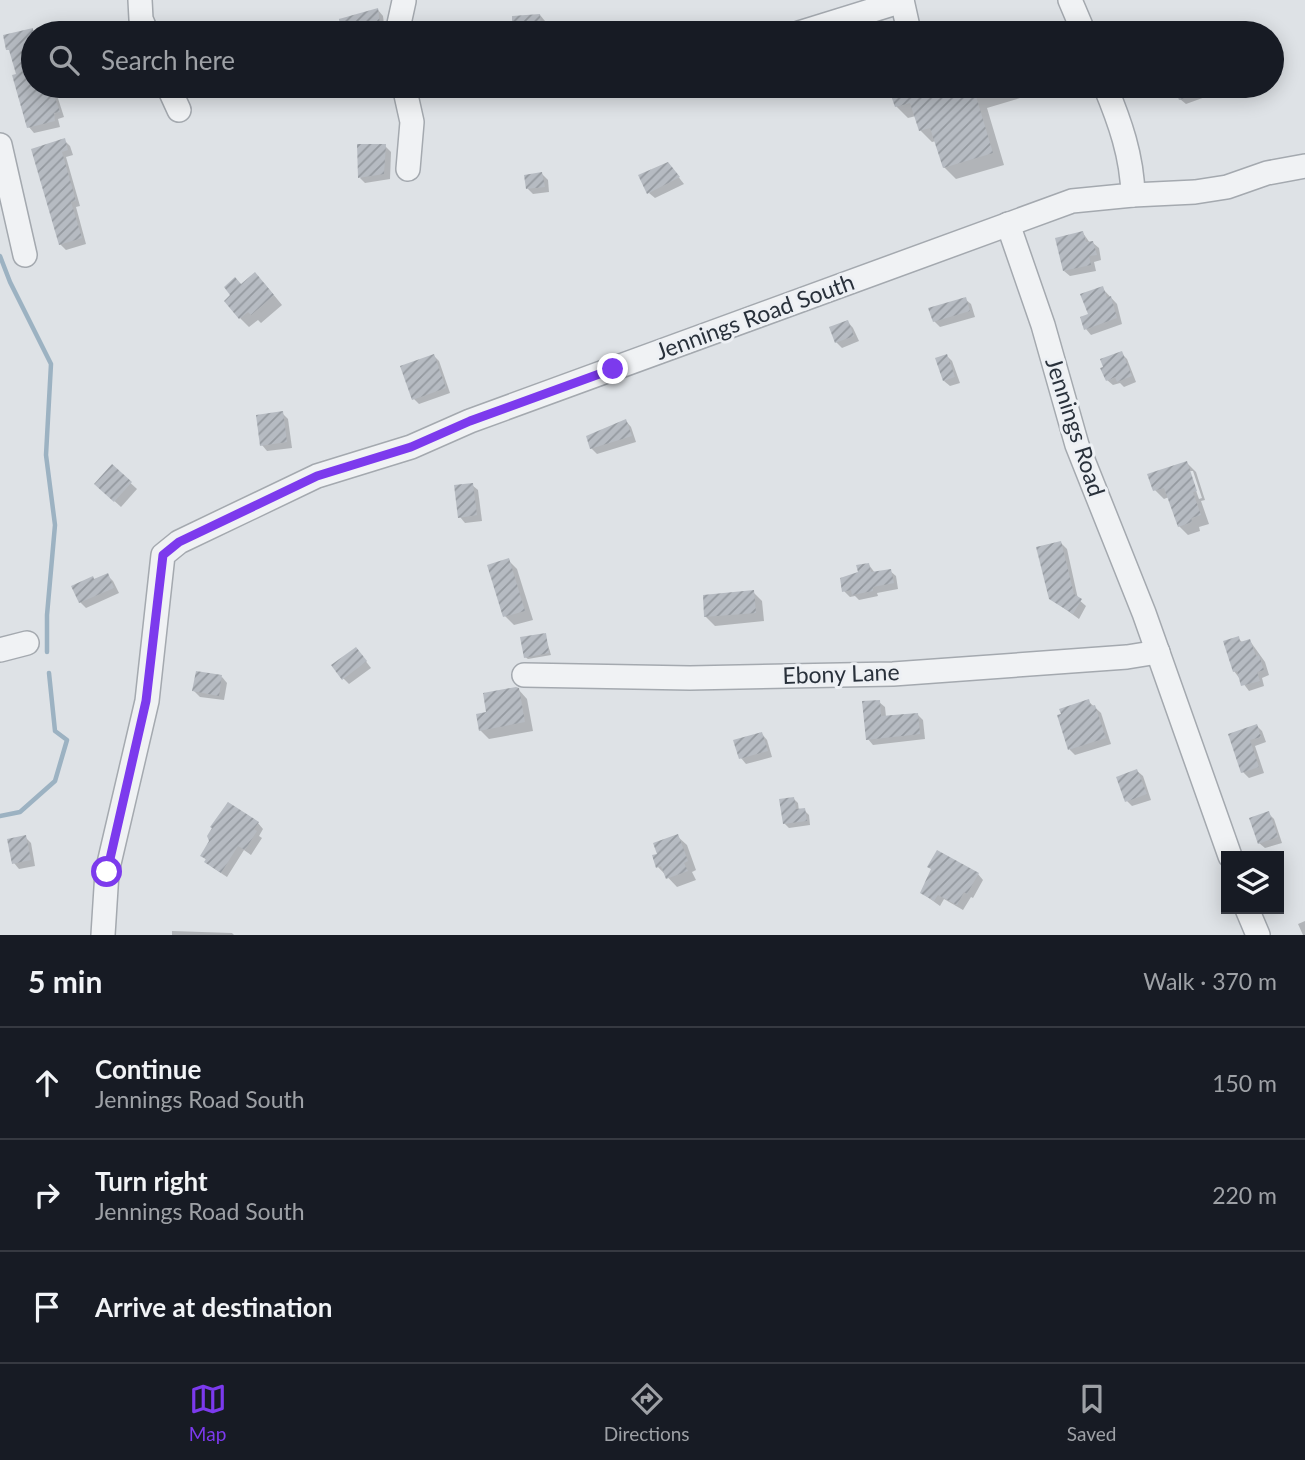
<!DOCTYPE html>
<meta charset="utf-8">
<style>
:root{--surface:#171b24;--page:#242831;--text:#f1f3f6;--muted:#9ea1a6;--line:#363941;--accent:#7c3aed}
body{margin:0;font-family:Lato,sans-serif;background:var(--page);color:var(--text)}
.controls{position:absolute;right:21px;bottom:21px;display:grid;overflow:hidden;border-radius:0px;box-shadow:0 4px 18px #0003}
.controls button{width:63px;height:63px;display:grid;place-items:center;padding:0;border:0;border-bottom:2px solid var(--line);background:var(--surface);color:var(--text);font:35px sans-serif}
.stop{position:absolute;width:21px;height:21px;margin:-16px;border:5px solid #7c3aed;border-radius:50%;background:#fff}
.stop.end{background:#7c3aed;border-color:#fff;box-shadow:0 2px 7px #0008}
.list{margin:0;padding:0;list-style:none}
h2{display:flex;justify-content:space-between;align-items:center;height:91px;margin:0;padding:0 28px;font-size:30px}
h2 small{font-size:23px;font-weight:400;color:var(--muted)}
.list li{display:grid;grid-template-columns:46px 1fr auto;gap:21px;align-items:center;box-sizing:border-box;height:112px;padding:0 28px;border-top:2px solid var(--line)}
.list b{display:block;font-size:26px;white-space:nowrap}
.list p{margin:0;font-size:23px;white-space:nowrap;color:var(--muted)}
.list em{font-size:23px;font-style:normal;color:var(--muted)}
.icon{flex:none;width:38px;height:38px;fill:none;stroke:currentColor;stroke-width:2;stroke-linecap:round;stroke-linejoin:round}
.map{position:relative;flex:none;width:1305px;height:935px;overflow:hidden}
.search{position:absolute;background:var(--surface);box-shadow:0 4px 18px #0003;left:21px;right:21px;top:21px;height:77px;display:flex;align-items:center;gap:18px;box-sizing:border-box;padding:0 24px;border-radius:38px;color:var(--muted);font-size:26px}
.sheet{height:427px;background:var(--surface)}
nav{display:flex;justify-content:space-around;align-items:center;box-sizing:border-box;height:98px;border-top:2px solid var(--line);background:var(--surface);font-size:19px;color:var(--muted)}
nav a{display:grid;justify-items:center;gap:4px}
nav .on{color:var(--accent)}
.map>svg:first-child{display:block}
.shadow{fill:#0003;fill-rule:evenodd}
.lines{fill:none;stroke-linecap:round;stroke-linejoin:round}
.stream{stroke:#9cb2c2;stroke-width:4.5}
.building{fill:url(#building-hatch)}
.minor-casing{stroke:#a4a9af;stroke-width:26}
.minor{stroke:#f0f2f4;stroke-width:23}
.route{stroke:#7c3aed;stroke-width:9}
.labels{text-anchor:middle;stroke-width:6;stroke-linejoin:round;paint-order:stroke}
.street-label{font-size:23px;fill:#29313b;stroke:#edf0f4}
</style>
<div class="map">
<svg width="1305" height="935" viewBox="0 0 1305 935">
<defs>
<pattern id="building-hatch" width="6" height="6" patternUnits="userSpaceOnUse" patternTransform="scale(1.75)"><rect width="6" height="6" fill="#b6bbc2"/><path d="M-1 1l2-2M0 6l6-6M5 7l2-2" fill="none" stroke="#94999f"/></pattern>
</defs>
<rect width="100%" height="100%" fill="#dee2e6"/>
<g class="shadow">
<polygon points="378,10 383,16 385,33 342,33 341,21"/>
<polygon points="540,15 545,21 546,33 514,33 514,18"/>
<polygon points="38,29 42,33 33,33 33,86 54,86 64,117 58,119 60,127 34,133 29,127 18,75 5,37"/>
<polygon points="909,86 1032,86 1028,87 1030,95 987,108 1004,165 956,179 944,167 936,141 932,142 920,130 916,116 908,118 896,106 892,91"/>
<polygon points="1176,86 1217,86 1219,92 1186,104 1180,99"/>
<polygon points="64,140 70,146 73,155 66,157 80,206 76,207 86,244 66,250 60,244 34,150"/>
<polygon points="385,146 391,152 390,179 365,183 360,178"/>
<polygon points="673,170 684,184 655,198 649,193"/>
<polygon points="542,174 548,180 549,192 533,194 527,188"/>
<polygon points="1083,233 1090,243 1093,243 1099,248 1101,260 1094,262 1096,271 1070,276 1064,271"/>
<polygon points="264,283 282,305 261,323 258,320 249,327 240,318 233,295 241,286"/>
<polygon points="1102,288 1117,304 1122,324 1091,335 1086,329"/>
<polygon points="965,299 971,304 975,317 940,327 934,321"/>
<polygon points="848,322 853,328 859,341 842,348 836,342"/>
<polygon points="1121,353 1127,359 1136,382 1124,387 1120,383 1113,385 1107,380"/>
<polygon points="434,356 439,361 450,393 419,404 414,399"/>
<polygon points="947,356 952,361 960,383 950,386 944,381 937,359"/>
<polygon points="282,413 288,419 292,448 267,451 262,445"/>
<polygon points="626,421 631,427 636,442 597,454 591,448"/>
<path d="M 1187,463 L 1196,472 L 1205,500 L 1201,501 L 1209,524 L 1199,527 L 1200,531 L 1188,535 L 1179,526 L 1169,497 L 1164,499 L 1155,490 ZM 1189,471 L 1193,471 L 1202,498 L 1199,499 Z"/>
<polygon points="112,466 137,489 121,507 96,484"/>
<polygon points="472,485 478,490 482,521 465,523 460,517"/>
<polygon points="1061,543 1067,549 1078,599 1086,606 1079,619 1050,598"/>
<polygon points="508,560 517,569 533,620 514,625 505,616"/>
<polygon points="869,565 875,573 890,571 896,576 898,589 877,593 878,596 859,600 855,596 850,597 844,591"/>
<polygon points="107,575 113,581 119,593 86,608 80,602 95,580"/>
<polygon points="753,592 762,601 764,621 715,626 706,617"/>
<polygon points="545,635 551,655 528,659 525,657"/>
<polygon points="1238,638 1243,643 1250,641 1265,662 1269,675 1262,678 1264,686 1249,691 1234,671"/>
<polygon points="361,655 371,668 349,684 343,678"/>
<polygon points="222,677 227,683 224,700 200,697 194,691"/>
<polygon points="518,689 527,699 533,731 489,739 480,730"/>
<polygon points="1088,701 1101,713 1111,744 1075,755 1070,750 1059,717"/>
<polygon points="879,702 885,707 886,717 917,714 923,720 925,739 873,745 868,739"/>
<polygon points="1257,726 1262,731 1266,742 1255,746 1264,773 1249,778 1243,772 1230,735"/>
<polygon points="762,734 767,740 772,757 746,764 741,758"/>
<polygon points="1137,771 1143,776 1151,800 1132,806 1127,801"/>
<polygon points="793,798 798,803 799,811 804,810 809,815 810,825 789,828 784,823"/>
<polygon points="1268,813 1274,819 1282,843 1265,848 1259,843"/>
<polygon points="258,823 263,829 259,836 262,838 251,855 244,850 227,877 212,867 202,855 211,842"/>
<polygon points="677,836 687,845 696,870 692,872 696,880 677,887 658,867 659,855"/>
<polygon points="25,837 31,843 35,866 19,869 14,863"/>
<polygon points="978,874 983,880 973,898 971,897 963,910 944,899 940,906 922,893"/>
<polygon points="1305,921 1305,935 1303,935 1298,924"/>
<polygon points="172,931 232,933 234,935 172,935"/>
</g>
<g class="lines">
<g class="stream">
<polyline points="0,256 10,282 51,364 46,455 55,525 47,615 47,652"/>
<polyline points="0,816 20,812 55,781 67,740 55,731 49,673"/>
</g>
</g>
<g class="building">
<polygon points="378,8 381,33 341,33 339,19"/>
<polygon points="540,14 541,31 512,33 512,16"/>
<polygon points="33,28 33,86 51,86 60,112 54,113 55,121 27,128 12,75 16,74 9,50 6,50 3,35"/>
<polygon points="903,86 1001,86 1001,88 976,96 993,153 943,168 930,128 919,131 910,103 895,107 889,90"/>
<polygon points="1174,86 1213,86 1213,87 1179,100"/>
<polygon points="65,138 68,150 62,152 76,201 71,202 82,238 59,245 31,149"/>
<polygon points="357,144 386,144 384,174 358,178"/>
<polygon points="668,162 680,177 647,194 638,175"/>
<polygon points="542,172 545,187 526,189 524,175"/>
<polygon points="1083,231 1086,242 1093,241 1097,255 1089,256 1091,265 1063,271 1055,238"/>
<polygon points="255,272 274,295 251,315 248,312 239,319 224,301 230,295 224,287 235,277 241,284"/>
<polygon points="1103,286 1107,298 1111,296 1117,318 1084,330 1080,317 1088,314 1080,294"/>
<polygon points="966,297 970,311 933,322 928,308"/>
<polygon points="848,320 854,336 835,343 829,327"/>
<polygon points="1122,351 1132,376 1117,382 1115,377 1106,381 1100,368 1103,367 1100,359"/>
<polygon points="434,354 446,388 412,400 400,366"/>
<polygon points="947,354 955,377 943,381 935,358"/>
<polygon points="283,411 287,442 260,446 256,415"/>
<polygon points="626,419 632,436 590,449 586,436"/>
<polygon points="1187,461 1197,491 1193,492 1201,515 1191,518 1192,522 1178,527 1164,488 1153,491 1147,474"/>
<polygon points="112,464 132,482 114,502 94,484"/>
<polygon points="473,483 477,515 458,518 454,485"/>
<polygon points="1061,541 1074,594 1082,599 1073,614 1049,599 1036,547"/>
<polygon points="509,558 525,611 503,617 487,565"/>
<polygon points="869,563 871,572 891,569 894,583 873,587 873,591 852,595 851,590 842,592 840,578 858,572 856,565"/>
<polygon points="108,573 114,588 79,603 71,586 93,576 94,579"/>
<polygon points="754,590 756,613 704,617 703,595"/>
<polygon points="546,633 549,653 524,658 520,637"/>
<polygon points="1239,636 1240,642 1250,639 1256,656 1259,655 1264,670 1257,672 1260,681 1241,686 1237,671 1233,672 1223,641"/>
<polygon points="356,647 367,661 342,680 331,665"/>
<polygon points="196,671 222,675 219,696 192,691"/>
<polygon points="516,687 519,688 525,722 479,731 476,714 486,712 483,693"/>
<polygon points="1089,699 1091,706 1095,705 1106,738 1068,750 1057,715 1061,714 1059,709"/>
<polygon points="880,700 881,716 918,713 920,734 866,740 862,701"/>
<polygon points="1257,724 1261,737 1250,740 1259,767 1241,773 1228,734"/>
<polygon points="762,732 768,751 739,759 733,740"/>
<polygon points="1137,769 1147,794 1125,802 1116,777"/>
<polygon points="794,797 796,809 805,808 807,821 783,824 779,799"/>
<polygon points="228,802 259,822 254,829 257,831 245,850 238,846 221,873 204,862 206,859 200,856 209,841 207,836 212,828 210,827"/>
<polygon points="1269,811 1278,837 1258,844 1249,818"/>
<polygon points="678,834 688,861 684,863 688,871 666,879 661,866 656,868 652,855 657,854 653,843"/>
<polygon points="26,835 31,860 12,864 7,839"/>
<polygon points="937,850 979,873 967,894 964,892 957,905 938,895 934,901 920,893 931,869 927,867"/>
</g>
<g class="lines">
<defs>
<g id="minor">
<polyline points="140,0 141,19 147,33"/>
<polyline points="902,0 908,27"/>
<polyline points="1070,0 1084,33"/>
<polyline points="397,33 404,1"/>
<polyline points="799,33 902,1"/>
<polyline points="168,86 179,110"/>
<polyline points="404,86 412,122 408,169"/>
<polyline points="0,145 25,255"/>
<polyline points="1133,195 1195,192 1227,187 1267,173 1305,166"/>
<polyline points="1008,224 1043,325 1077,445 1144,613 1230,856"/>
<polyline points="0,650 27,643"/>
<polyline points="524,675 690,678 893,674 1127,657 1158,652"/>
<polyline points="1247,909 1258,935"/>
<path d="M 103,935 L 107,872 L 147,701 L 163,555 L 179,542 L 317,476 L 411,447 L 470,421 L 1072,201 L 1133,195 C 1132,156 1120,122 1105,86"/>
</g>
</defs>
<use href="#minor" class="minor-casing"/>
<use href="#minor" class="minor"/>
</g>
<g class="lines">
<polyline class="route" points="107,872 146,701 163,555 179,542 317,476 411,447 470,421 613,369"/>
</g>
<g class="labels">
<g class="street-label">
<text transform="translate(755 317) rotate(-20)" y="8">Jennings Road South</text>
<text transform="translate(1075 427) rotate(72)" y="8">Jennings Road</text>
<text transform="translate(841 674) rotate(-2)" y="8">Ebony Lane</text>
</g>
</g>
</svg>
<div class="controls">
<button><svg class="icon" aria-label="layers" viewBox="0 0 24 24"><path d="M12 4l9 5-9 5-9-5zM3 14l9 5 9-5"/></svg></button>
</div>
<div class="stop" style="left:107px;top:872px"></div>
<div class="stop end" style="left:613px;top:369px"></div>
<div class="search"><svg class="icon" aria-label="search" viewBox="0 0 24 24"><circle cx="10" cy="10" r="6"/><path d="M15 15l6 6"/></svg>Search here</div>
</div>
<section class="sheet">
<h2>5 min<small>Walk · 370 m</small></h2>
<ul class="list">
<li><svg class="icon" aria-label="ahead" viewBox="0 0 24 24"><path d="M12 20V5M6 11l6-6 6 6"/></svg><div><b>Continue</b><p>Jennings Road South</p></div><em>150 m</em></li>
<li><svg class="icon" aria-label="right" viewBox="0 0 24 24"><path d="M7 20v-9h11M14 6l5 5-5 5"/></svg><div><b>Turn right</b><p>Jennings Road South</p></div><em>220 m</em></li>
<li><svg class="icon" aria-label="arrive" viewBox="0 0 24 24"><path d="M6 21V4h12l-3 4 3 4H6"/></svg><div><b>Arrive at destination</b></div></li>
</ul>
</section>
<nav>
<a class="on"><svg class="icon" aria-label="map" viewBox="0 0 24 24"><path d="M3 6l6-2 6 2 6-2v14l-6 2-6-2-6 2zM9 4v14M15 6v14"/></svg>Map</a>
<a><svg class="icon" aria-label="directions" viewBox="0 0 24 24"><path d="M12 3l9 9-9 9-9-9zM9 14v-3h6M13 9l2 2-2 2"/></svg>Directions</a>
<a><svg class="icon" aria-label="saved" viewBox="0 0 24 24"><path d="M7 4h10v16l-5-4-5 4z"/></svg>Saved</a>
</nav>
